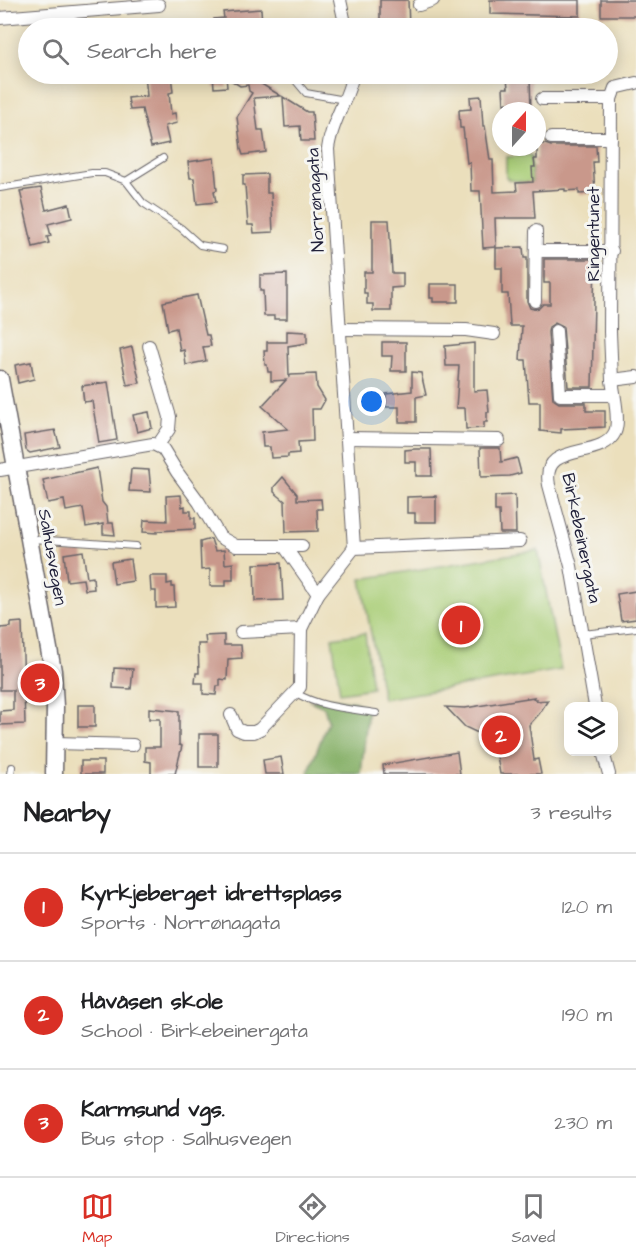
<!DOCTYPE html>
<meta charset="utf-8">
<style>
:root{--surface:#fff;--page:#f6f6f6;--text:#202124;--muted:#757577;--line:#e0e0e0;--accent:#d93025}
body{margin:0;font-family:"Architects Daughter",sans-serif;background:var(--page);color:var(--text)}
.controls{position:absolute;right:18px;bottom:18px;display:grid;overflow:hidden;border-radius:12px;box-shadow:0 3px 15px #0003}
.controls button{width:54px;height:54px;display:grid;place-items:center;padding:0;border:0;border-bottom:2px solid var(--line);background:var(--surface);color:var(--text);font:30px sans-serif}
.compass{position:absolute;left:492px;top:102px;width:54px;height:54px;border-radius:50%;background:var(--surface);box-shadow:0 3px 15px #0003;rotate:21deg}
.you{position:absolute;left:372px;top:402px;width:21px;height:21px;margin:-15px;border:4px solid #fff;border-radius:50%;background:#1a73e8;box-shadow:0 0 0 9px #1a73e833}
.badge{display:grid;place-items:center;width:39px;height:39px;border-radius:50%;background:var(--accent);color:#fff;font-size:20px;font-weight:700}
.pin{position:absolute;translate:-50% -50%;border:3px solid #fff;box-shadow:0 2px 6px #0006}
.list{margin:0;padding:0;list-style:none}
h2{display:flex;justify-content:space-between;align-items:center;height:78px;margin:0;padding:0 24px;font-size:26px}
h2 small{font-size:20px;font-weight:400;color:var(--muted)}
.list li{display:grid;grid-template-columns:39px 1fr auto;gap:18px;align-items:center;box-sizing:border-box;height:108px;padding:0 24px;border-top:2px solid var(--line)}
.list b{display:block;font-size:22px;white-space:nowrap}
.list p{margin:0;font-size:20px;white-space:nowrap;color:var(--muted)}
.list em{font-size:20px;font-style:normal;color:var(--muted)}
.icon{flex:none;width:33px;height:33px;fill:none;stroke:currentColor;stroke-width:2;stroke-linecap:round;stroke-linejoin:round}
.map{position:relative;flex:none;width:636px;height:774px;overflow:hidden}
.search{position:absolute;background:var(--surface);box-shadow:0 3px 15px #0003;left:18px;right:18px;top:18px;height:66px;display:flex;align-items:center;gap:15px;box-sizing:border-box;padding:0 21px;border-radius:33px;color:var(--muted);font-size:22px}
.sheet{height:402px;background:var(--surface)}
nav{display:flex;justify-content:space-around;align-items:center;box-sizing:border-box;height:84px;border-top:2px solid var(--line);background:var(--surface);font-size:16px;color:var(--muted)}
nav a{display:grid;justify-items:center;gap:3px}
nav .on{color:var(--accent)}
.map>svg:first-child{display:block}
.green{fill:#a9cd76;stroke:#667858;stroke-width:1.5}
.forest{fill:#86b067;stroke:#546951;stroke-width:1.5}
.building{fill:#c9988b}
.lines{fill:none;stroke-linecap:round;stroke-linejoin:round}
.lane-casing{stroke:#686468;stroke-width:8}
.street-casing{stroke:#686468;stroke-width:14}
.secondary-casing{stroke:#686468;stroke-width:19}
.lane{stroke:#fff;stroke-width:6}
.street{stroke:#fff;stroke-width:12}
.secondary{stroke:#fff;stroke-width:16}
.labels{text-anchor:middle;stroke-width:6;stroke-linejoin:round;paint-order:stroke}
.street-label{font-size:18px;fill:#22223b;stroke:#f6f6f2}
</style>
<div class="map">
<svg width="636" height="774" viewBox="0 0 636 774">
<rect width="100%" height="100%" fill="#f6f6f2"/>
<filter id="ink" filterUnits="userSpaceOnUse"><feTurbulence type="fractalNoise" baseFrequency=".0167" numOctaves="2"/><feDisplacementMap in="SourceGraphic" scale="12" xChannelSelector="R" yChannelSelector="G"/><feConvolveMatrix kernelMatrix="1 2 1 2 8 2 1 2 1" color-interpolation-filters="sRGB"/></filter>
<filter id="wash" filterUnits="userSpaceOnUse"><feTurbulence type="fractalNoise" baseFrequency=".008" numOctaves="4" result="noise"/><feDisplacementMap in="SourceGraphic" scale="24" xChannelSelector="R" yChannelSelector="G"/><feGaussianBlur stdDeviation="1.35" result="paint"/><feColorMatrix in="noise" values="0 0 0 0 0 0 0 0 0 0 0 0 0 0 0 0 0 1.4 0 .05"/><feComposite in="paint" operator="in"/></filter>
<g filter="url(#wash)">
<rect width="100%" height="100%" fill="#ebdfbc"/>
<g class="green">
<polygon points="531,155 532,183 509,180 506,177 506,157"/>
<polygon points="538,550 561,670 383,699 361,579"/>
<polygon points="365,633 372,688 340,693 332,638"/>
</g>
<polygon class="forest" points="331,698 356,702 368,709 361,774 308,774 328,721 324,707 310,701"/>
<g id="blocks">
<g class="building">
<polygon points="380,0 408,0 409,28 380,28"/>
<polygon points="490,0 580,0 580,16 490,14"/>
<rect x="601" y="0" width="35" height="16"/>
<polygon points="261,9 262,24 250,25 250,28 215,28 214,19 224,18 223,12"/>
<polygon points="145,74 171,75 173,92 169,93 171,114 175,113 177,123 165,126 169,143 151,147 142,109 130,110 128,98 147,96"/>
<polygon points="213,74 245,74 281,96 254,98 258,130 263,130 266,152 243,155 241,149 237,117 252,93 249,91 248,85 240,86 226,77 227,87 214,88"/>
<polygon points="530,77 531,111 507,111 507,103 504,104 503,88 508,88 507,78"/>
<polygon points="481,96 483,126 485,126 490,160 493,160 494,192 517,191 516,183 533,182 532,167 535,167 534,159 537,159 537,144 545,144 551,146 596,146 597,162 593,162 595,193 579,194 579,190 565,191 565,189 533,191 535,218 495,218 496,247 483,248 480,191 471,191 470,162 467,163 463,128 460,128 459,110 471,109 470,97"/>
<polygon points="283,97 307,112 312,112 314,141 301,141 300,126 285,127"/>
<polygon points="214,158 217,190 214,191 216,202 197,204 194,178 190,178 188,162"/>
<polygon points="267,174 267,193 271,193 273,232 254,233 253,225 248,225 245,185 243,185 243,175"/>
<polygon points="41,188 46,210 69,204 72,218 48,224 51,236 47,237 49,243 33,247 20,191"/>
<polygon points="372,220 389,220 392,273 403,273 403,287 391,288 391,311 373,311 373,304 367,304 367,293 364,293 364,272 372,272"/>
<polygon points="523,247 524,258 527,258 527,301 530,308 534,309 539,308 543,304 550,304 550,283 544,283 544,259 595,259 592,387 568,387 563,327 555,323 549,327 548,332 553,399 559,403 586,403 586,411 605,411 605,427 561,429 561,433 540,431 540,402 529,402 526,360 520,360 522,326 510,326 508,294 502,294 502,268 496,268 496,248"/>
<polygon points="287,274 287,319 274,319 274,316 264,316 263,291 260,291 260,275"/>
<polygon points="430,284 458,284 458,302 433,302 433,298 430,298"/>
<polygon points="197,295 206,335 209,335 211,346 203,347 206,361 186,365 184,350 180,351 176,328 168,330 163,302"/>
<polygon points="287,331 307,332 307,343 288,346 289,377 291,375 316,374 317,387 325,400 320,409 312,409 313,441 298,442 299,453 288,454 288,457 271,458 270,447 263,447 262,432 288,429 262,406 286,380 271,381 271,372 268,372 267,365 265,365 264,351 267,351 267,342 287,342"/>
<polygon points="382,342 406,342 406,371 391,371 392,356 382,356"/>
<polygon points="474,343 474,391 487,390 489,412 487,412 487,422 484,422 484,428 466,429 465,408 456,408 459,366 446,366 445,346"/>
<polygon points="132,347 140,383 127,385 120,350"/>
<polygon points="31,362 34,379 18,383 15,365"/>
<polygon points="412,372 421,373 426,395 416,397 416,422 399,422 399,407 386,407 386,394 412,391"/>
<polygon points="108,382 117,440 99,443 92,401 84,402 82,386"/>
<polygon points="149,412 152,428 137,432 133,415"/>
<polygon points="55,430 60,447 30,453 26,450 24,435"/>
<polygon points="480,448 500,448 501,462 517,458 521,473 510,476 481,477"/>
<polygon points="415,449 431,449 432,476 416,476 416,462 405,462 405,450"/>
<polygon points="97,468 102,502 106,507 108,523 113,523 115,535 103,534 103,524 86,527 83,508 66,511 64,500 48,503 43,480"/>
<polygon points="131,469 149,470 151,492 129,491"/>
<polygon points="283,477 297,494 297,500 321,499 322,509 317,509 318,531 286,532 285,501 274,492 274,487"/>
<polygon points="181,495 182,507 185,506 185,511 191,511 191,518 195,518 195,529 157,531 157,533 143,532 144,520 167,521 166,496"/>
<polygon points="515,495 516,533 500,533 499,511 495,511 495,496"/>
<polygon points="436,496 436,522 415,522 415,513 407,513 407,497"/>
<polygon points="211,539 215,551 224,550 225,564 233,563 233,580 226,580 226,586 210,586 210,569 201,570 200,542"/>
<polygon points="83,551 87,578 93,577 94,589 85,590 83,579 67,581 64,554"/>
<polygon points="130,559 133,581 114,584 111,562"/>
<polygon points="281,563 283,600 255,601 254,564"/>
<polygon points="150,576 167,576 167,584 172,583 172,587 174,587 175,607 156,608 156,591 151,591"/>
<polygon points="636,591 636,619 621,621 617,594"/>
<polygon points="22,622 25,724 0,725 0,711 13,710 13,690 0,690 0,628 11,627 11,623"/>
<polygon points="224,635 224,645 241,645 242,658 228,659 227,680 220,679 220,686 217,686 216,695 203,694 203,683 195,683 196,673 199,673 198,644 206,644 205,636"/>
<polygon points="114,668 133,669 131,689 113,688"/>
<polygon points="534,697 533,699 537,699 536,701 548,700 539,714 529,725 534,760 538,759 541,774 500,774 494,737 480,734 465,727 446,707 465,708"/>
<rect x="78" y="705" width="17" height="22"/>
<polygon points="149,708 179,711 179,745 182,746 175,774 151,774 151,762 145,761 145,747 160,747 160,719 149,719"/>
<rect x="199" y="734" width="19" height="33"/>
<polygon points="457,752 460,774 384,774 383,765"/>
<polygon points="281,757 284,774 265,774 263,760"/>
<rect x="81" y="761" width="22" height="13"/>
</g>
</g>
</g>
<g filter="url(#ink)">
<use href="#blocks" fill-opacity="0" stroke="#686468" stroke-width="1.5"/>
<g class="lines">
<defs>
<g id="lane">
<polyline points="290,74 306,93 345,100"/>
<polyline points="126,181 163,158"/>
<polyline points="0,188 92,173 105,173 126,181 143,203 181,228 200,245 223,249"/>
<polyline points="32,539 136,546"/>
<polyline points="583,634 636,628"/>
<path d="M 296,693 C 319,707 349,709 376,713"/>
<polyline points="11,774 12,767"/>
</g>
<g id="street">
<polyline points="340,0 346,28"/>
<polyline points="419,5 433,0"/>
<polyline points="0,18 159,5"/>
<path d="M 353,74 C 348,100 331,122 328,149 L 354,548"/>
<polyline points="542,99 611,99"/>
<polyline points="551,138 611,138"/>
<polyline points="536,251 612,251"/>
<polyline points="535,301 536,231"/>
<polyline points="341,329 466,330 494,334"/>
<polyline points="556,331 560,395 614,395"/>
<polyline points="149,346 170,417 169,429 158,445"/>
<polyline points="612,380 610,332 611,99 615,88 636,83"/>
<polyline points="347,438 499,440"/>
<polyline points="0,470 153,444 163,449 177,472 199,502 220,537 236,546 302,546"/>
<polyline points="285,547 318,594 354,548 520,541"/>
<polyline points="241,632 301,629"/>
<path d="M 595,706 L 571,566 L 549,485 C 540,440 602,461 615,432 C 620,421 614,394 612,380 L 636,377"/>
<polyline points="231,715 237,729 244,732 254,732 260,729 300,687 301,629 318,594"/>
<polyline points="55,743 133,745"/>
<polyline points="603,752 609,774"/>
</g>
<polyline id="secondary" points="0,379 53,671 55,707 54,774"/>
</defs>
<use href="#lane" class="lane-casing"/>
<use href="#street" class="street-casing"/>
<use href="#secondary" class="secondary-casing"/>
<use href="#lane" class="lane"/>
<use href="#street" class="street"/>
<use href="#secondary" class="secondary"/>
</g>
</g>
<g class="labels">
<g class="street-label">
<text transform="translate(315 200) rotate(-93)" y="6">Norrønagata</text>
<text transform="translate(593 234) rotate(-90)" y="6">Ringentunet</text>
<text transform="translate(582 538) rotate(78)" y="6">Birkebeinergata</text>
<text transform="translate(53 557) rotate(80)" y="6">Salhusvegen</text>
</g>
</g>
</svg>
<div class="controls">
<button><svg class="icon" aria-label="layers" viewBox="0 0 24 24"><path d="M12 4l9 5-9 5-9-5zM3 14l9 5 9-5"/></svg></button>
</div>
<svg class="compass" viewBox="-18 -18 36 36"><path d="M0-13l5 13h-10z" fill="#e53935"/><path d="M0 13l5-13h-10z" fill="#757577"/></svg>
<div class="you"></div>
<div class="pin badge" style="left:461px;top:625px">1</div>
<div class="pin badge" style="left:501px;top:735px">2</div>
<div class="pin badge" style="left:40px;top:683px">3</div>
<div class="search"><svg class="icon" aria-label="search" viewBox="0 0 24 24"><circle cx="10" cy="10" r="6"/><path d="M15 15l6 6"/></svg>Search here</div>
</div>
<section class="sheet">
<h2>Nearby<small>3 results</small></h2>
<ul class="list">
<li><span class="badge">1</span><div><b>Kyrkjeberget idrettsplass</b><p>Sports · Norrønagata</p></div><em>120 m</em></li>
<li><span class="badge">2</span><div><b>Håvåsen skole</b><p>School · Birkebeinergata</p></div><em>190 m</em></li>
<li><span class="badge">3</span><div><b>Karmsund vgs.</b><p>Bus stop · Salhusvegen</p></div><em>230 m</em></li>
</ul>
</section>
<nav>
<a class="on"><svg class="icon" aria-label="map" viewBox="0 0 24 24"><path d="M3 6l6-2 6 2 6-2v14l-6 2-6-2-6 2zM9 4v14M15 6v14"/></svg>Map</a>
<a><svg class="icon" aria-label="directions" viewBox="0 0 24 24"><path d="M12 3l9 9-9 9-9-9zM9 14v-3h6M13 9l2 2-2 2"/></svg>Directions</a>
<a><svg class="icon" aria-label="saved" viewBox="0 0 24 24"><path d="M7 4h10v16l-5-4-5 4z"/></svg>Saved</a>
</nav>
